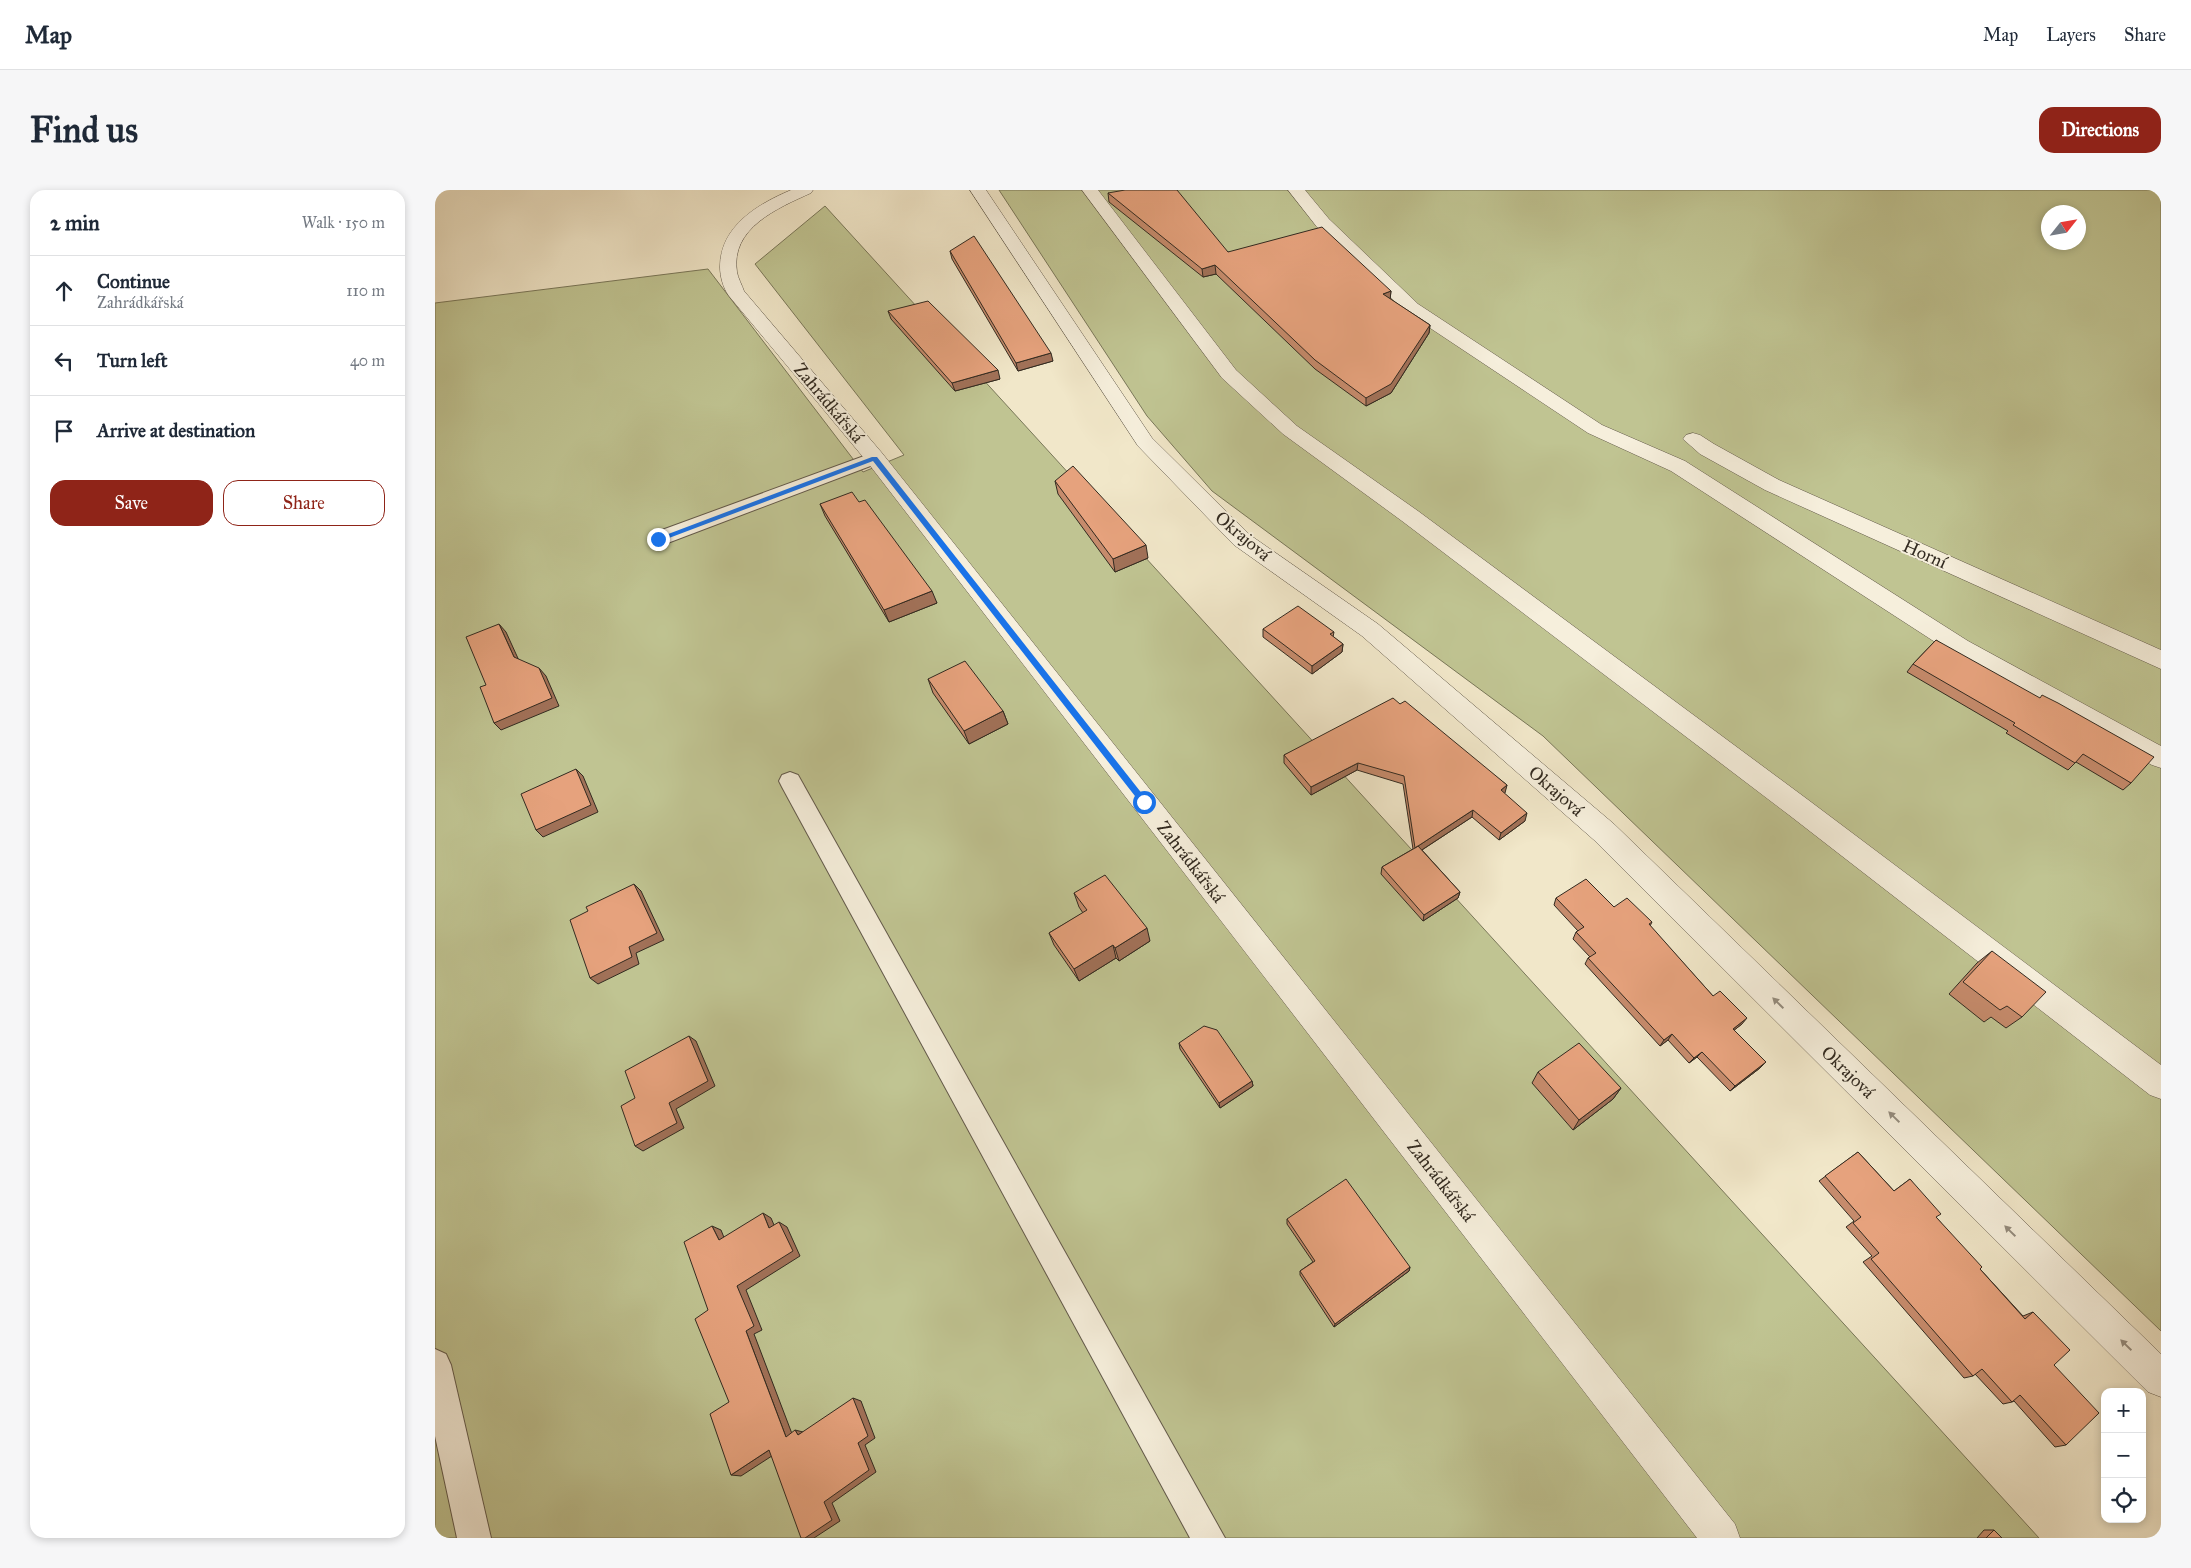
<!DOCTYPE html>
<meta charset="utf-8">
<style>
:root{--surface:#fff;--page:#f6f6f7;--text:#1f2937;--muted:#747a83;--line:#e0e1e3;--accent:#8f2418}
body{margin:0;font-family:"IM FELL Great Primer",serif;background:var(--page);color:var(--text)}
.controls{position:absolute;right:15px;bottom:15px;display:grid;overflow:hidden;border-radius:10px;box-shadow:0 2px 8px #0003}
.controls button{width:45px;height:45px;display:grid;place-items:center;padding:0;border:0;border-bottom:1px solid var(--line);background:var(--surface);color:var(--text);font:25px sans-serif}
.compass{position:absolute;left:1606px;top:15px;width:45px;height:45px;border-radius:50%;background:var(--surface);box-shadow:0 2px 8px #0003;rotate:59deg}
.stop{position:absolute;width:15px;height:15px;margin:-11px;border:4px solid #1a73e8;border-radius:50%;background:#fff}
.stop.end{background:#1a73e8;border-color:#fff;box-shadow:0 1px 5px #0008}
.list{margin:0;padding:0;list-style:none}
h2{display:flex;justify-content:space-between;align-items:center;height:65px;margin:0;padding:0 20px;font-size:21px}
h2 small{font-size:16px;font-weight:400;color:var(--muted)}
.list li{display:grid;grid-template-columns:32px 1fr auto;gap:15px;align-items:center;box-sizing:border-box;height:70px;padding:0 20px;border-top:1px solid var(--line)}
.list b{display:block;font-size:19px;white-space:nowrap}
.list p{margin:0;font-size:16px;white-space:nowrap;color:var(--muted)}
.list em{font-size:16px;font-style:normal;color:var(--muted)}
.actions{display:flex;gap:10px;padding:15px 20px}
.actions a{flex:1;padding:11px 0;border:1px solid var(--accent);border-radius:15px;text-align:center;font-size:18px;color:var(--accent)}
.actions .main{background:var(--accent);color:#fff}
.icon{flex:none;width:28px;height:28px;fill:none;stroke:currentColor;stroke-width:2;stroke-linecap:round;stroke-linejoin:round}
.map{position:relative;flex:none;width:1726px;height:1348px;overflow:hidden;border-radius:15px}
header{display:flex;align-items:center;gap:30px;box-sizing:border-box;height:70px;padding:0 25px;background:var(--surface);border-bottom:1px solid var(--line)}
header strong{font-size:24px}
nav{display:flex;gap:28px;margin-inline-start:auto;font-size:18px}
.intro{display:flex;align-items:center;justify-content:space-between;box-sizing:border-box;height:120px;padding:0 30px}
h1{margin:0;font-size:35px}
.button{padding:12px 22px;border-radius:15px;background:var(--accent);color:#fff;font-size:18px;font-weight:700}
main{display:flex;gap:30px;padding:0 30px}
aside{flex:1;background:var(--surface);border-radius:15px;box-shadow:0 2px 8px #0003}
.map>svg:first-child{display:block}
.green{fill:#c0c492;stroke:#797759;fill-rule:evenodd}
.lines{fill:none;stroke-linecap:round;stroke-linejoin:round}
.lane-casing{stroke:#62594a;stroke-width:2}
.street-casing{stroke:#62594a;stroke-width:1}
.lane{fill:#f6efdc;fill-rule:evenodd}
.street{fill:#f6efdc;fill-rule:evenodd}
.wall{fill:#c68b6c;stroke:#322a20}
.shaded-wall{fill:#a17158;stroke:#322a20}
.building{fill:#e6a27d;stroke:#322a20}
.oneway{fill:#948c7e}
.route{fill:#1a73e8}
.labels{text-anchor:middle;stroke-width:4;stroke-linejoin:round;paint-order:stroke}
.street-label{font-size:18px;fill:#322a20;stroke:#f6efdc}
</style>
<header>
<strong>Map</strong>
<nav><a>Map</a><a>Layers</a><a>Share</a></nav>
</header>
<div class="intro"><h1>Find us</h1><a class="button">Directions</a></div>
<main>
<aside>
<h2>2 min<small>Walk · 150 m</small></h2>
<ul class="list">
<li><svg class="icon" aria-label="ahead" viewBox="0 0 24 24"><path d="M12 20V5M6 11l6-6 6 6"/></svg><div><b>Continue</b><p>Zahrádkářská</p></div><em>110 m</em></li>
<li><svg class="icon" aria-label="left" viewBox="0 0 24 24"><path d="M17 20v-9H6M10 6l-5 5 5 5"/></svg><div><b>Turn left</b></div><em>40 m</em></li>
<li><svg class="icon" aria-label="arrive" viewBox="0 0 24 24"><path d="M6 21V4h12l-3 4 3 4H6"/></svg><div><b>Arrive at destination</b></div></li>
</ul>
<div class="actions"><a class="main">Save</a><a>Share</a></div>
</aside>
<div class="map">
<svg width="1726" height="1348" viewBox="0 0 1726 1348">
<rect width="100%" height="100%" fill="#f1e7c9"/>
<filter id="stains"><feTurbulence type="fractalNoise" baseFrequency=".004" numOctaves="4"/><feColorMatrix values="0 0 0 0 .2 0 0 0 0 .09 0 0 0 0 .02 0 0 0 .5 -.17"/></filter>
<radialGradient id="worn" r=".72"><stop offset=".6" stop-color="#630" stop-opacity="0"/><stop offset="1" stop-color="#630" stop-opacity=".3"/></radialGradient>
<g class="green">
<path d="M 564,0 L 1726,0 L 1726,1141 L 1108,546 L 777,301 L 712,226 ZM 1614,22 L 1644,22 L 1644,52 L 1614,52 Z"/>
<polygon points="390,16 1604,1348 0,1348 0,113 273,79 428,282 469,265 320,74"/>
</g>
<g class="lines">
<defs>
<g id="lane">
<polygon points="440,262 446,264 449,268 446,272 230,354 223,355 216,354 213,349 216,344"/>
<polygon points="355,582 363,585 790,1348 755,1348 347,597 344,591 347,585"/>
<polygon points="0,1159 11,1164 16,1175 56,1348 22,1348 0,1246"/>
</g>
<g id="street">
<path d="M 356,0 L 378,0 L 376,3 C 343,18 295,38 302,82 C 303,88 307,95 309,101 L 447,263 L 1300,1334 L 1305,1348 L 1262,1348 L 433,273 L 294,106 C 288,98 285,86 285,77 C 285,36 323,14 356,0 Z"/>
<polygon points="535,0 551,0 717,248 815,345 943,434 1179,634 1726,1164 1726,1207 1713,1202 1159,650 927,446 799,355 703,256"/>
<polygon points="647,0 663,0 801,180 862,236 983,321 1372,609 1726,875 1726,909 1715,905 1354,625 967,331 848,244 787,188"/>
<polygon points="853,0 870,0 894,29 983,114 1167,235 1250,271 1533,451 1726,556 1726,578 1717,575 1517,463 1236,281 1153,243 971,122 882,37"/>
<polygon points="1258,243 1265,245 1279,254 1344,290 1726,460 1726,479 1330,300 1265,264 1248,249 1251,245"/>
</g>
</defs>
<use href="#lane" class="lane-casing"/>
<use href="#street" class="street-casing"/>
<use href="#lane" class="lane"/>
<use href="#street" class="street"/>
</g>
<g class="wall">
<polygon points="673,3 793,62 956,101 955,109 995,135 994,143 956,203 931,216 880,179 781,84 768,87 674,12"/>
<polygon points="515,61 618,171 583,181 517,69"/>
<polygon points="453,121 565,189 520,201 456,129"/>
<polygon points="620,291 713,368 680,382 623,304"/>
<polygon points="424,312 502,413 454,432 390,326 385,314"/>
<polygon points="828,439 899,442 898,447 908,454 907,462 877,484 828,447"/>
<polygon points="1501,450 1696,593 1688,600 1641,572 1633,580 1571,543 1573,541 1472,482 1478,474"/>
<polygon points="493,489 568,521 573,534 534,554 498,503"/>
<polygon points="965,514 1072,595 1069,603 1090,631 1064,650 1037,627 987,660 1025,702 1023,708 988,731 946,684 947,677 978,659 968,594 922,580 876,605 849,573 849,565"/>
<polygon points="639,703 715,751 684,771 681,768 644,791 619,755 614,743 648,723 644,717"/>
<polygon points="1121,708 1179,717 1217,732 1215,736 1278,806 1307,834 1299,840 1325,878 1295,901 1262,867 1254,873 1233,850 1225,856 1150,774 1153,768 1155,767 1138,749 1141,742 1143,741 1119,715"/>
<polygon points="1557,761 1587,827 1571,838 1556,827 1549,832 1514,804 1542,773"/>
<polygon points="744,853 817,891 818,896 785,918 745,859"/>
<polygon points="1103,882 1186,898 1178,909 1138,940 1097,893"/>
<polygon points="1423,962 1459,1001 1475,989 1501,1027 1545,1079 1588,1126 1598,1122 1619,1175 1631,1255 1620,1257 1579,1211 1577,1212 1568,1214 1540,1184 1538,1186 1529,1188 1428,1072 1437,1066 1411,1037 1419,1031 1384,991"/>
<polygon points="852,1029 975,1077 974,1081 899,1137 865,1085 865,1081 878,1072 852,1034"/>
<polygon points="1549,1340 1559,1340 1567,1348 1542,1348"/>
</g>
<g class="shaded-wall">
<polygon points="780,75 781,84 768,87 767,79"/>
<polygon points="956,101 955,110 948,104"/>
<polygon points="995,135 994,143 956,203 931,216 931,208"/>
<polygon points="616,163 618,171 583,181 581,173"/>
<polygon points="563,180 565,189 520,201 517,193"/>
<polygon points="711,355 713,368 680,382 678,369"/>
<polygon points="497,401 502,413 454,432 449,420"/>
<polygon points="64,434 71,442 86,475 79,467"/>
<polygon points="908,454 907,462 877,484 877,476"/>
<polygon points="104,478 111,486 124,516 66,540 59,533"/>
<polygon points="568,521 573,534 534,554 529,541"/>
<polygon points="923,573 922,580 876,605 876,597"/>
<polygon points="141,579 148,586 163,622 108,647 101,640"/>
<polygon points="1072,595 1070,603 1064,607 1066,600"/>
<polygon points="1038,620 1037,627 979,665 980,658"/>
<polygon points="1092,623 1090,631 1064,650 1066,643"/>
<polygon points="199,694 206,701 229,750 201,763 204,774 163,794 155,788 194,757"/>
<polygon points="1025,702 1023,708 988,731 989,725"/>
<polygon points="712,738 715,751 684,771 680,758"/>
<polygon points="678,755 681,768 644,791 639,779"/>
<polygon points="1312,828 1307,834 1293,845 1298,839"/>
<polygon points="1237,844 1233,850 1225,856 1229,850"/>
<polygon points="254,846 261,851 280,896 241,919 249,938 208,961 200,956 234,913"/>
<polygon points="1267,862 1262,867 1254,873 1259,868"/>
<polygon points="1331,872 1325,878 1295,901 1300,896"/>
<polygon points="817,891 818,896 785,918 784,913"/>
<polygon points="1186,898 1178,909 1138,940 1144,930"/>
<polygon points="328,1023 336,1028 342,1042 334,1038"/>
<polygon points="344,1032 352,1037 365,1066 311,1100 327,1140 319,1144 359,1249 351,1247 311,1141 302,1096"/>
<polygon points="277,1036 286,1040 292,1055 284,1050"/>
<polygon points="975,1077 974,1081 899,1137 900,1134"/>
<polygon points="418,1208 426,1211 440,1248 430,1255 441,1282 397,1313 405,1331 379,1348 370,1348 389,1312 423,1253"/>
<polygon points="360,1240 368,1242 363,1245"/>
<polygon points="334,1260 343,1262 306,1286 296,1285"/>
</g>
<g class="building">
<polygon points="690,0 742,0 793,62 887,37 956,101 948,104 995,135 956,194 931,208 880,170 780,75 767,79 673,3"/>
<polygon points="539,46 616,163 581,173 515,61"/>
<polygon points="493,111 563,180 517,193 453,121"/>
<polygon points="638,276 711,355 678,369 620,291"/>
<polygon points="417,302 424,312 430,310 497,401 449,420 385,314"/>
<polygon points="863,416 899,442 895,444 908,454 877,476 828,439"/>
<polygon points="64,434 79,467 104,478 117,508 59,533 45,497 51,495 31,447"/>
<polygon points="1501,450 1605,508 1607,505 1623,513 1719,567 1696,593 1648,564 1640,573 1578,535 1580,533 1478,474"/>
<polygon points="530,471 568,521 529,541 493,489"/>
<polygon points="958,508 965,514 970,511 1072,595 1066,600 1092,623 1066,643 1038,620 980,658 983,656 1025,702 989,725 947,677 980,658 969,586 923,573 876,597 849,565"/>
<polygon points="141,579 156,615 101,640 86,604"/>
<polygon points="670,685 712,738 680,758 678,755 639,779 614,743 652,720 639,703"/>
<polygon points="1151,689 1179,717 1192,708 1217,732 1214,734 1278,806 1285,801 1312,828 1298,839 1331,872 1300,896 1267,862 1259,868 1237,844 1229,850 1153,768 1161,763 1141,742 1149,737 1121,708"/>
<polygon points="199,694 222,743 194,757 197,767 155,788 135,730 153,721 151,717"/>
<polygon points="1557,761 1611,802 1587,827 1572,816 1565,820 1528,792"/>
<polygon points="769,836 782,840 817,891 784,913 744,853"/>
<polygon points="254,846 273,891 234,913 242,933 200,956 186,916 200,908 190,881"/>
<polygon points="1144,853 1186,898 1144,930 1103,882"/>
<polygon points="1423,962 1459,1001 1475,989 1506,1024 1501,1027 1547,1077 1545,1079 1590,1129 1598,1122 1635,1160 1619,1175 1664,1223 1631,1255 1585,1205 1577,1212 1547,1179 1538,1186 1436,1069 1444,1063 1418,1033 1426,1027 1390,986"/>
<polygon points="911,989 975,1077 900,1134 865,1081 880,1071 852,1029"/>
<polygon points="328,1023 334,1038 344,1032 358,1061 302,1096 319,1136 311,1141 351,1247 360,1240 363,1245 418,1208 433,1246 423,1253 434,1280 389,1312 397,1330 370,1348 366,1348 334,1260 296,1285 275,1224 294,1212 260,1129 273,1120 249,1052 277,1036 284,1050"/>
<polygon points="1559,1340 1567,1348 1551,1348"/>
</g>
<defs><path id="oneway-solid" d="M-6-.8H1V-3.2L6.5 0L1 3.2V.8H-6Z" transform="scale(1.25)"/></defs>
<g class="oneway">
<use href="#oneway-solid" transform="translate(1343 813) rotate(-136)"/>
<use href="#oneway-solid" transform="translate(1459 927) rotate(-136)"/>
<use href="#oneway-solid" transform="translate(1575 1041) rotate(-136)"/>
<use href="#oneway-solid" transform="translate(1691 1155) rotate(-136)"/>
</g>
<polygon class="route" points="437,267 442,267 712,610 712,615 707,615 438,271 226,351 220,349"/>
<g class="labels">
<g class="street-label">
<text transform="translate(394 213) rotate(50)" y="6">Zahrádkářská</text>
<text transform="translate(808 346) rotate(40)" y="6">Okrajová</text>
<text transform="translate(1490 364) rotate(24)" y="6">Horní</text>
<text transform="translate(1121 601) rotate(41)" y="6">Okrajová</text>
<text transform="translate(756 672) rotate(52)" y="6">Zahrádkářská</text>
<text transform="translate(1413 882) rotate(44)" y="6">Okrajová</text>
<text transform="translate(1006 991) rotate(52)" y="6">Zahrádkářská</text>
</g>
</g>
<rect width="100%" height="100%" filter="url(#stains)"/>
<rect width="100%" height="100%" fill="url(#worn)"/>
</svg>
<div class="controls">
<button>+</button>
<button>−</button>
<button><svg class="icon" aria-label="locate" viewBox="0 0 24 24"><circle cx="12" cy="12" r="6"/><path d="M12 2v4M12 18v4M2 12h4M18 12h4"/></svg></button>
</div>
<svg class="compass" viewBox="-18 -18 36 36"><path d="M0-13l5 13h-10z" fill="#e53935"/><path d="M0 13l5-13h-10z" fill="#747a83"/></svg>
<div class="stop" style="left:709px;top:612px"></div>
<div class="stop end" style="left:223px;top:349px"></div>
</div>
</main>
